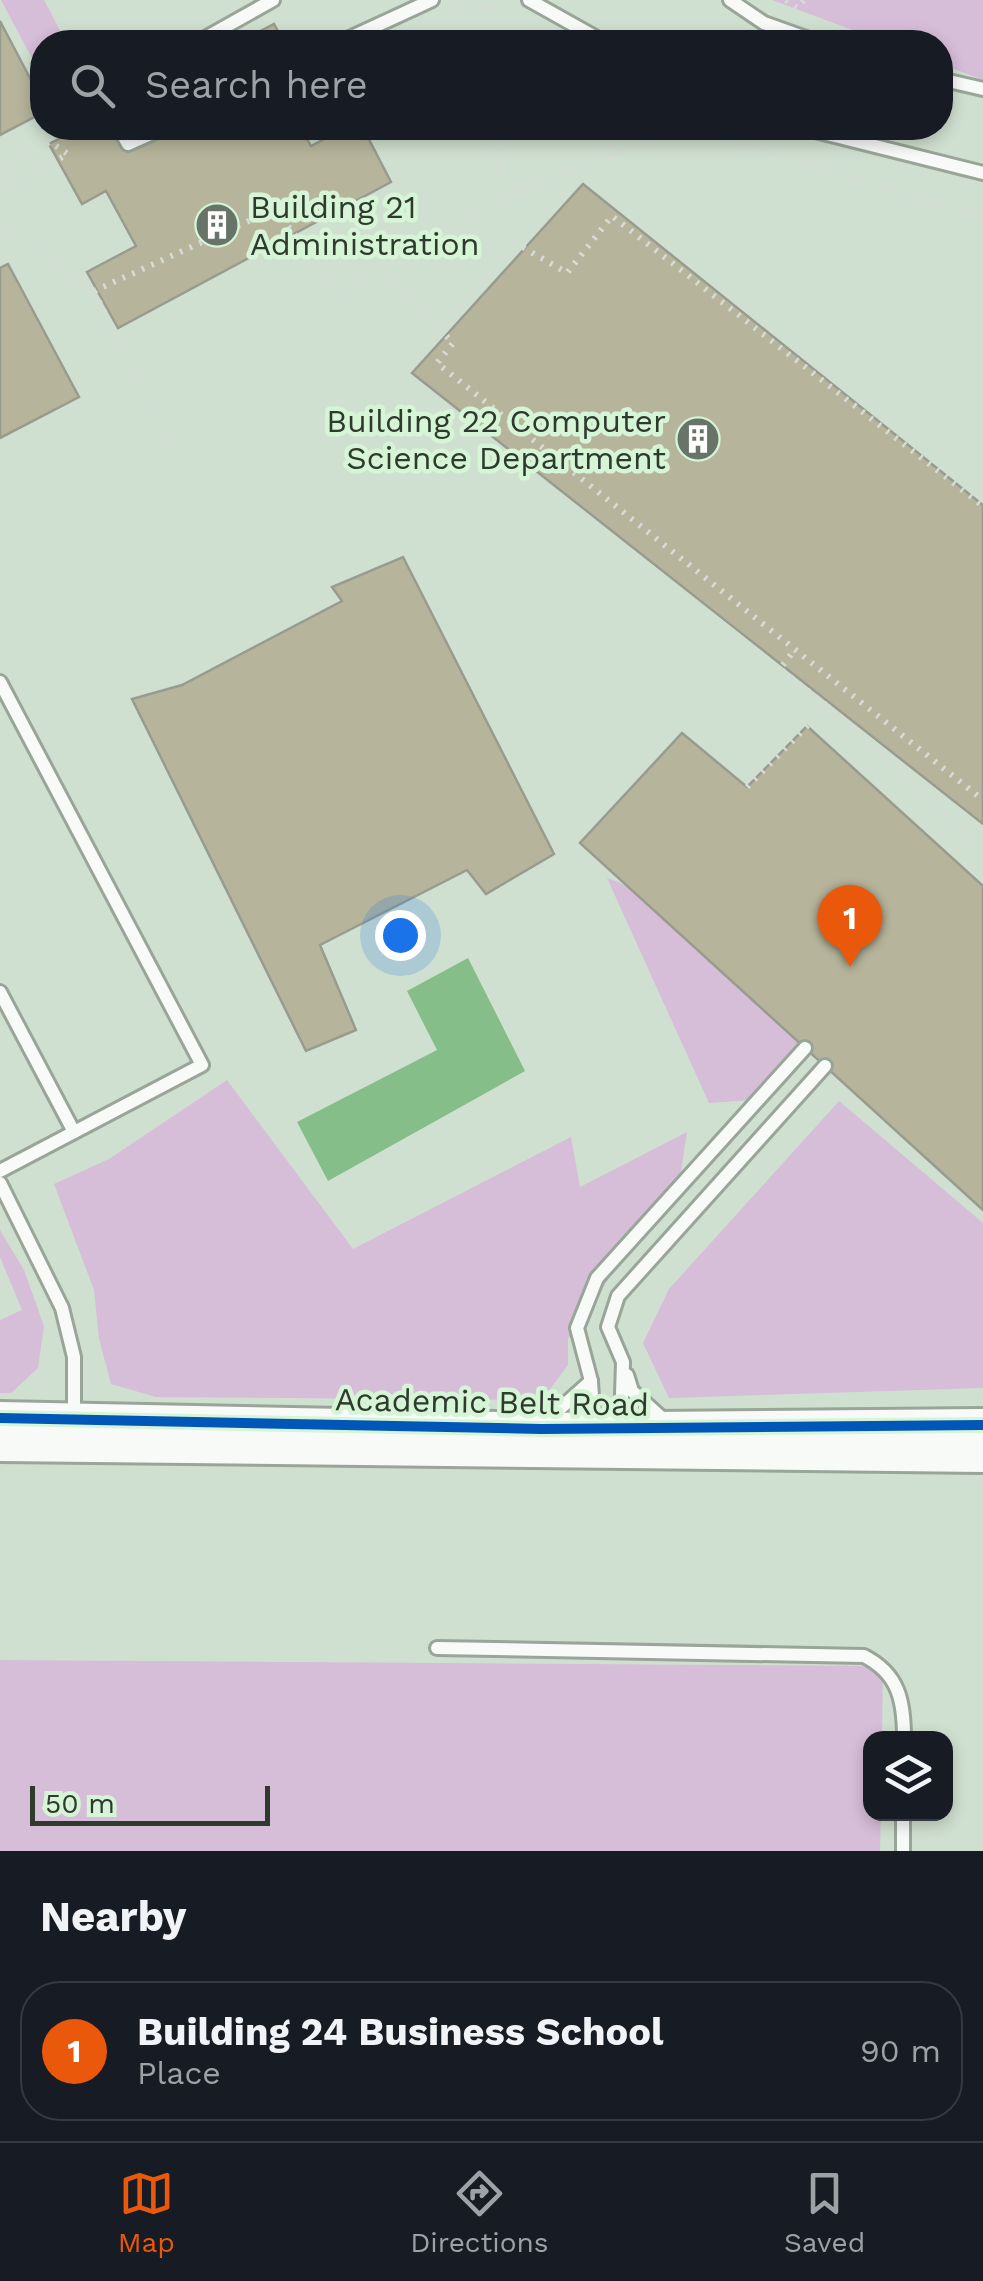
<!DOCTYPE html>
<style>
:root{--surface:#171b24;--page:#242831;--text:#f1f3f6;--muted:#9ea1a6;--line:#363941;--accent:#ea580c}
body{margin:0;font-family:"Work Sans",sans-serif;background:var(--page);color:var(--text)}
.controls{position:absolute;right:30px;bottom:30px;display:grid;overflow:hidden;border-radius:20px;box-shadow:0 5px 15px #0003}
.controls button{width:90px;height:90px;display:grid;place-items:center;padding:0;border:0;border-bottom:2px solid var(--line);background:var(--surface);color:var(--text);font:50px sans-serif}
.scale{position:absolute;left:30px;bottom:25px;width:240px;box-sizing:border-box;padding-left:10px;border:5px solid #2e3a2e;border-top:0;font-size:28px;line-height:35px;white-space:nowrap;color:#2e3a2e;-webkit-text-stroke:8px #d6f4d6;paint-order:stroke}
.you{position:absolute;left:400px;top:935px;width:35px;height:35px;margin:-25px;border:8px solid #fff;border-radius:50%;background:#1a73e8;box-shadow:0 0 0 15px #1a73e833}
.badge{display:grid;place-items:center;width:65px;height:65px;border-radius:50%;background:var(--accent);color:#fff;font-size:32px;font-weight:700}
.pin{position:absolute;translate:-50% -82px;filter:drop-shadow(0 2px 5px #0008)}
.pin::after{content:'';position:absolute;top:52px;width:35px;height:30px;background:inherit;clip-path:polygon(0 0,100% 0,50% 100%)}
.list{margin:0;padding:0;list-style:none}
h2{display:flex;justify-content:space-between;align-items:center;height:130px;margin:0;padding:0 40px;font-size:42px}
h2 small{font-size:32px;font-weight:400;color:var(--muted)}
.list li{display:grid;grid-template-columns:65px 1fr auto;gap:30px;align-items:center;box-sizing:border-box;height:140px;margin:0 20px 20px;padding:0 20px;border:2px solid var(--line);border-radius:40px}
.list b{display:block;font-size:38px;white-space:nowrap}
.list p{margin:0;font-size:32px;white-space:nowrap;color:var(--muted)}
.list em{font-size:32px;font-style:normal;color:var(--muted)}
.icon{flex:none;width:55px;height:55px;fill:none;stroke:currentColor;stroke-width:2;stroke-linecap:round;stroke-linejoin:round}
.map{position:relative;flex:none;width:983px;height:1851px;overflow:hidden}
.search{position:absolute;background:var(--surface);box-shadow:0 5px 15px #0003;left:30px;right:30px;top:30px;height:110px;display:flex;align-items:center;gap:25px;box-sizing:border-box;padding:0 35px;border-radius:40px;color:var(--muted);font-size:38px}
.sheet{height:290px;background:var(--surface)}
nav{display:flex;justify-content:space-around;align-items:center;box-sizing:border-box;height:140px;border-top:2px solid var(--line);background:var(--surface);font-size:28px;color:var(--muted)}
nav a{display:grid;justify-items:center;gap:5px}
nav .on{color:var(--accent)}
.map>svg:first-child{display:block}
.green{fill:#d6bdd8}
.water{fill:#85be88}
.building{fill:#b6b59b;stroke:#989c8f;stroke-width:2.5}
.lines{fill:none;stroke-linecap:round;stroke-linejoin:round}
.service-casing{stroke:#98a598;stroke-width:18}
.tertiary-casing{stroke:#98a598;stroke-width:38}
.path{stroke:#d6dbd6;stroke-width:6;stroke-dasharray:2.5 8;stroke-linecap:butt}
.service{stroke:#f8faf8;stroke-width:12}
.tertiary{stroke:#f8faf8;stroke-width:32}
.cycleway-casing{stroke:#d6f4d6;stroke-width:16}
.cycleway{stroke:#0057b8;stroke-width:10}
.labels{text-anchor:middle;stroke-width:9;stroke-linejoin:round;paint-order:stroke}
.poi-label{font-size:32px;fill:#2e3a2e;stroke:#d6f4d6;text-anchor:start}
.street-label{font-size:32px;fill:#2e3a2e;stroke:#d6f4d6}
</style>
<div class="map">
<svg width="983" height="1851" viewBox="0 0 983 1851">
<rect width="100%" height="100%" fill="#d0e0d0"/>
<g class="green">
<polygon points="1,0 44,0 66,42 42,42 42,77"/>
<polygon points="772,0 983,0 983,80 941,64 940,42 885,42"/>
<polygon points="607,878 628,886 805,1048 751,1100 709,1103"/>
<polygon points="227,1080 353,1249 571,1137 580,1187 687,1132 681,1172 568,1339 568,1365 542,1400 156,1397 111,1384 99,1339 94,1290 54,1184 109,1159"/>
<polygon points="839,1101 983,1223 983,1388 669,1398 643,1343 669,1289"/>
<polygon points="0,1230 24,1270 44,1326 38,1368 11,1393 0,1393 0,1320 22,1310 0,1257"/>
<polygon points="0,1660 883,1666 882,1738 870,1738 870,1814 881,1814 880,1851 0,1851"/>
</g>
<polygon class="water" points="468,958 525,1071 328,1181 297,1122 437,1050 407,991"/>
<g class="building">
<polygon points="0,21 42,101 42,113 0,135"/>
<polygon points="274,24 284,42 239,42"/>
<polygon points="80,128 301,128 311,146 345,128 363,128 391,182 118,328 87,272 136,246 106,191 82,204 49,144"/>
<polygon points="583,184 983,505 983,824 412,373"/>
<polygon points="8,264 79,397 0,438 0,268"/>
<polygon points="403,557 554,854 486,894 467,870 320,945 356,1030 306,1051 132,699 182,685 342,601 332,587"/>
<polygon points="807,726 983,886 983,1210 580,843 682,733 747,787"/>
</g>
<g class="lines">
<defs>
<g id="service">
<polyline points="529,0 604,42"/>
<polyline points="730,0 764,23 817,42"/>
<polyline points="198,42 273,0"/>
<polyline points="341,42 432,0"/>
<polyline points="940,79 983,89"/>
<polyline points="119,128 128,144 164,128"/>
<polyline points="803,128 983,173"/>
<polyline points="0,682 202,1065 0,1171"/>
<polyline points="0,992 74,1132"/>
<polyline points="0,1183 62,1308 74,1357 74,1419"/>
<polyline points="627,1375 632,1391 664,1420"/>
<polyline points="545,1422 591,1381"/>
<polyline points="621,1426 623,1362 608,1327 618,1296 825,1066"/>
<polyline points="594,1429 591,1381 577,1328 597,1278 805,1048"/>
<path d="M 437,1648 L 864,1656 C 899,1674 904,1701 904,1738"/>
<polyline points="903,1851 903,1814"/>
</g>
<g id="tertiary">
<polyline points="0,1418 541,1429 983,1425"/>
<polyline points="0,1445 983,1456"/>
</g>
</defs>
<use href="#service" class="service-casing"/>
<use href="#tertiary" class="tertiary-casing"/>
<g class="path">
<polyline points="786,0 797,8 804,0"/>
<polyline points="449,8 477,6 510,12"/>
<polyline points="420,26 429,42"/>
<polyline points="514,42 519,20"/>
<polyline points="387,128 395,141 418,128"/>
<polyline points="478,128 501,169"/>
<polyline points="507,128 502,170 516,193"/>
<polyline points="690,128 922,200 983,212"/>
<polyline points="609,159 610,128"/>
<polyline points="0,167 50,142 68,154 0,191"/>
<polyline points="0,225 94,291 174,455"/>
<polyline points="381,268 453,343 437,363 983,800"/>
<polyline points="94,291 275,209 339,293 516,193 682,128"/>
<polyline points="439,330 514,242 567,273 612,216 983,506"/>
<polyline points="983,471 979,477 983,481"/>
<polyline points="827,706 983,847"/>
<polyline points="747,787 827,706 780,669 795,649"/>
<polyline points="36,1390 50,1355"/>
</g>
<use href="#service" class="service"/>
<use href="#tertiary" class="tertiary"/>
<defs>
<polyline id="cycleway" points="0,1418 541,1429 983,1425"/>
</defs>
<use href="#cycleway" class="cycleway-casing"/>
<use href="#cycleway" class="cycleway"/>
</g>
<defs>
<symbol id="building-disc" viewBox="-11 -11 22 22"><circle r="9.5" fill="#677467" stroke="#d6f4d6"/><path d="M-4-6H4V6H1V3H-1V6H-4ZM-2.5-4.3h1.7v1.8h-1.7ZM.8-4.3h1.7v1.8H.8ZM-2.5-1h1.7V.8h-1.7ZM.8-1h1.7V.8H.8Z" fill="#fff"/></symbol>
</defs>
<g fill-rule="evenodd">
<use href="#building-disc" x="192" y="200" width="50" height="50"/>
<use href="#building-disc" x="673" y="414" width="50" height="50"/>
</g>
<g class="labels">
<g class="poi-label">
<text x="250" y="218">Building 21<tspan x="250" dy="37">Administration</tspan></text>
<text x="666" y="432" text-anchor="end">Building 22 Computer<tspan x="666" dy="37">Science Department</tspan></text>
</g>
<g class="street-label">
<text transform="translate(492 1402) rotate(1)" y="11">Academic Belt Road</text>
</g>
</g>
</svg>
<div class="controls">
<button><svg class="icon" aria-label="layers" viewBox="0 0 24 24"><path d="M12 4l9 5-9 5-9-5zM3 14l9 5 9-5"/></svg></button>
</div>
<div class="scale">50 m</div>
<div class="you"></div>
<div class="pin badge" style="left:850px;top:967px">1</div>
<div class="search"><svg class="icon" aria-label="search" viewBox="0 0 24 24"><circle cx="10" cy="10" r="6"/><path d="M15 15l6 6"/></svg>Search here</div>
</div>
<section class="sheet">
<h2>Nearby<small></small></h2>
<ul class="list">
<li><span class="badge">1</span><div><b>Building 24 Business School</b><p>Place</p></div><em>90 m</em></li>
</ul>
</section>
<nav>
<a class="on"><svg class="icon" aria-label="map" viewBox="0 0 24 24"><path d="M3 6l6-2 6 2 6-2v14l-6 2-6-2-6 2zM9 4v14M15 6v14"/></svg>Map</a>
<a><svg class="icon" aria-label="directions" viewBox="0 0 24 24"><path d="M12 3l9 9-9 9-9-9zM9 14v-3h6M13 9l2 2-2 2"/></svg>Directions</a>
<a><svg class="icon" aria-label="saved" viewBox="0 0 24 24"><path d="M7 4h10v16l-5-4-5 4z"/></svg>Saved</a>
</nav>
